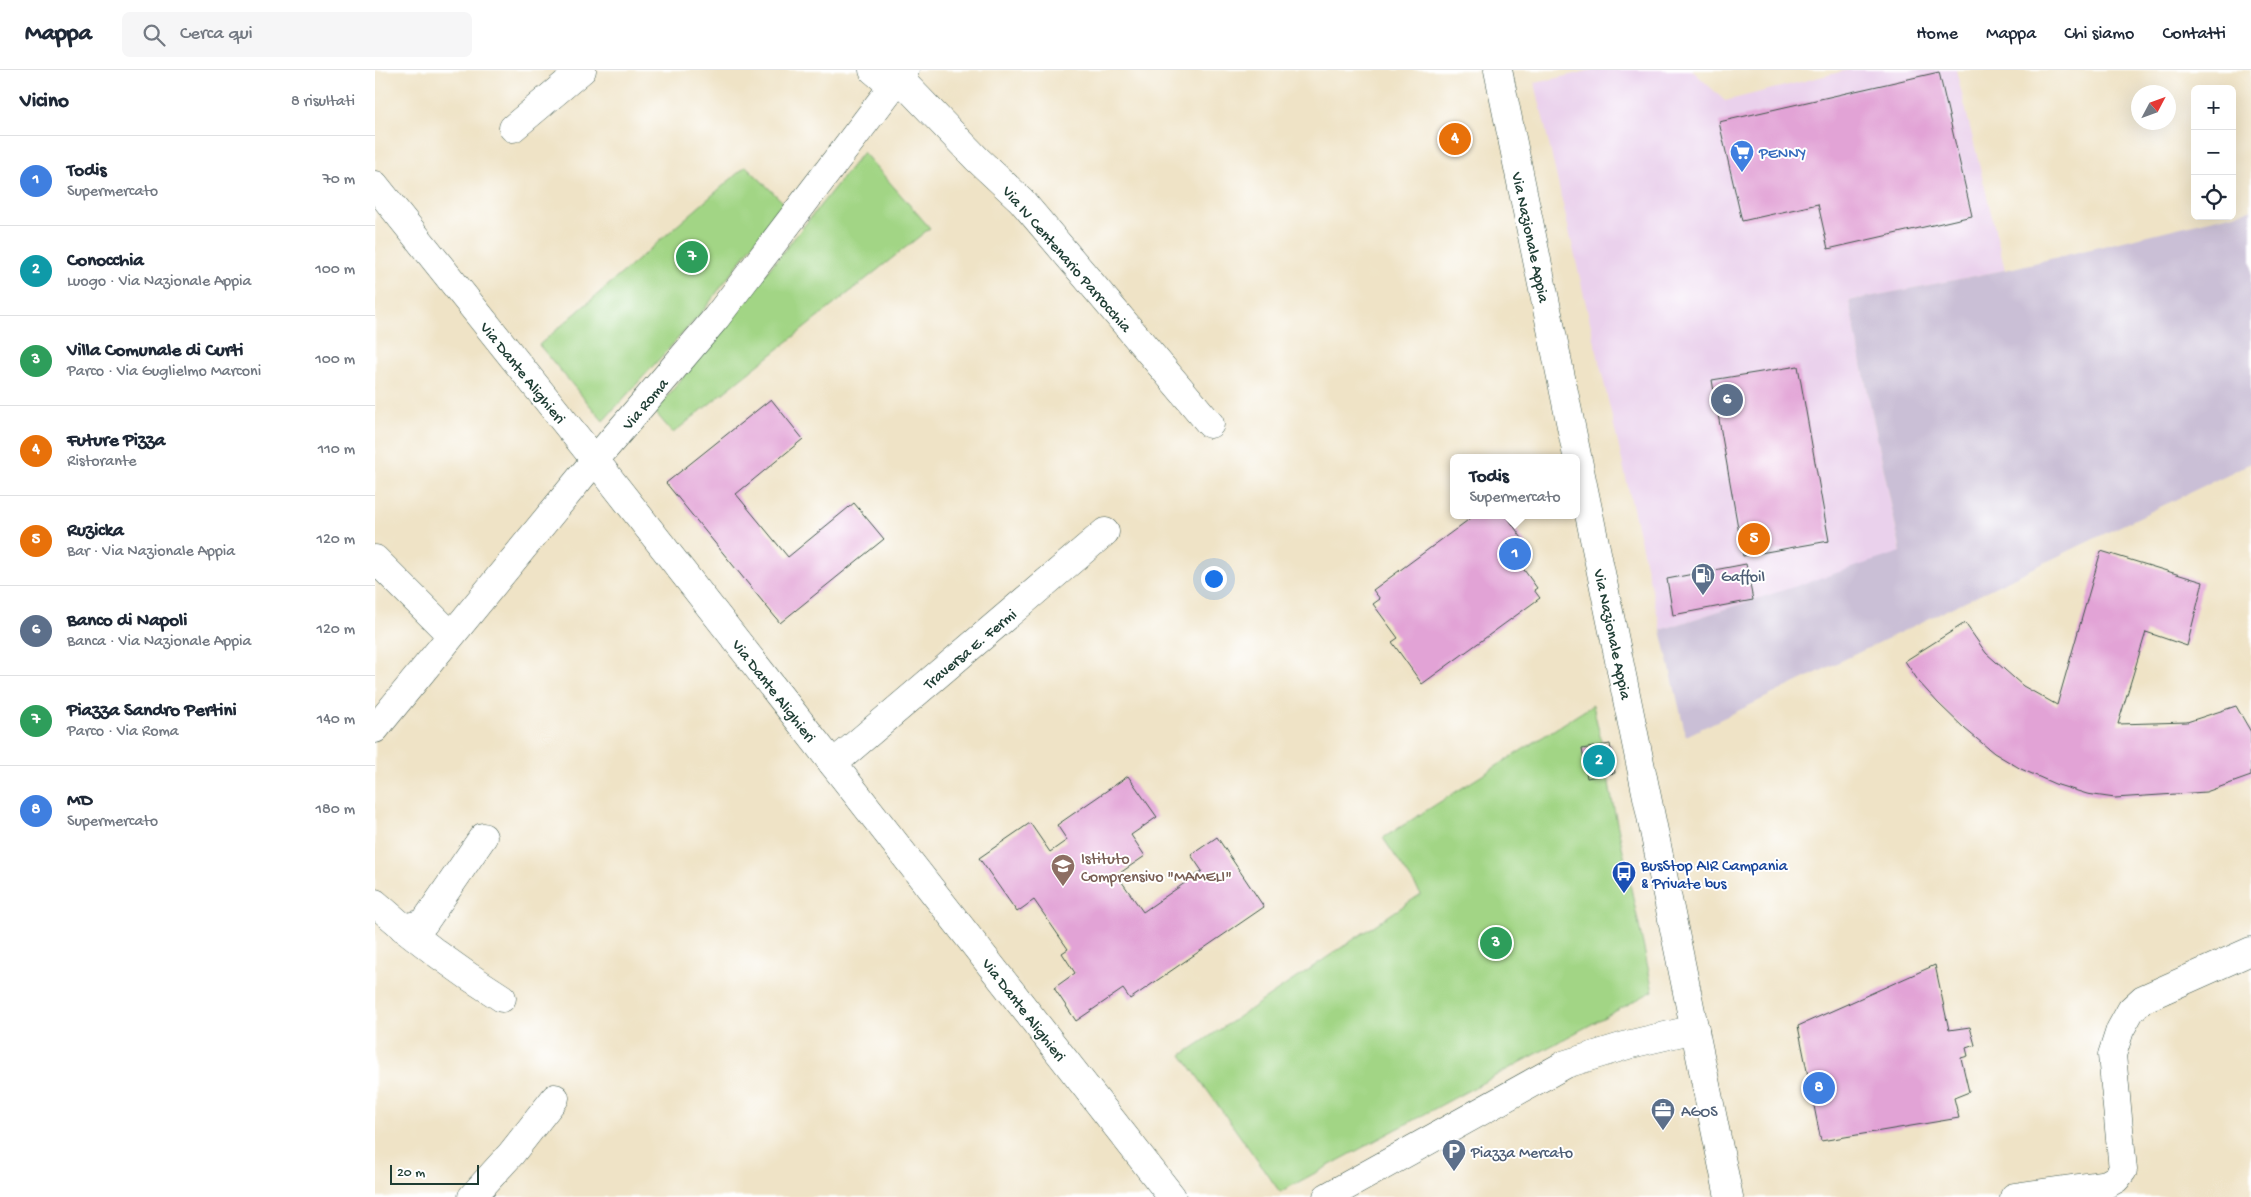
<!DOCTYPE html>
<html lang="it">
<meta charset="utf-8">
<style>
:root{--surface:#fff;--page:#f6f6f7;--text:#1f2937;--muted:#747a83;--line:#e0e1e3;--accent:#111827}
body{margin:0;font-family:"Gochi Hand",sans-serif;background:var(--page);color:var(--text)}
.controls{position:absolute;right:15px;top:15px;display:grid;overflow:hidden;border-radius:8px;box-shadow:0 5px 20px #0002}
.controls button{width:45px;height:45px;display:grid;place-items:center;padding:0;border:0;border-bottom:1px solid var(--line);background:var(--surface);color:var(--text);font:25px sans-serif}
.compass{position:absolute;left:1756px;top:15px;width:45px;height:45px;border-radius:50%;background:var(--surface);box-shadow:0 5px 20px #0002;rotate:49deg}
.scale{position:absolute;left:15px;bottom:12px;width:89px;box-sizing:border-box;padding-left:5px;border:2px solid #1f3d34;border-top:0;font-size:14px;line-height:18px;white-space:nowrap;color:#1f3d34;-webkit-text-stroke:4px #fff;paint-order:stroke}
.you{position:absolute;left:838px;top:508px;width:18px;height:18px;margin:-12px;border:4px solid #fff;border-radius:50%;background:#1a73e8;box-shadow:0 0 0 8px #1a73e833}
.badge{display:grid;place-items:center;width:32px;height:32px;border-radius:50%;background:var(--accent);color:#fff;font-size:16px;font-weight:700}
.pin{position:absolute;translate:-50% -50%;border:2px solid #fff;box-shadow:0 1px 5px #0006}
.popup{position:absolute;left:1075px;top:384px;width:130px;height:65px;box-sizing:border-box;display:grid;place-content:center;border-radius:8px;background:var(--surface);filter:drop-shadow(0 1px 4px #0005);font-size:16px;white-space:nowrap;color:var(--muted)}
.popup b{font-size:19px;color:var(--text)}
.popup::after{content:'';position:absolute;left:50%;top:100%;margin-left:-10px;border:10px solid transparent;border-top-color:var(--surface)}
.list{margin:0;padding:0;list-style:none}
h2{display:flex;justify-content:space-between;align-items:center;height:65px;margin:0;padding:0 20px;font-size:21px}
h2 small{font-size:16px;font-weight:400;color:var(--muted)}
.list li{display:grid;grid-template-columns:32px 1fr auto;gap:15px;align-items:center;box-sizing:border-box;height:90px;padding:0 20px;border-top:1px solid var(--line)}
.list b{display:block;font-size:19px;white-space:nowrap}
.list p{margin:0;font-size:16px;white-space:nowrap;color:var(--muted)}
.list em{font-size:16px;font-style:normal;color:var(--muted)}
.icon{flex:none;width:28px;height:28px;fill:none;stroke:currentColor;stroke-width:2;stroke-linecap:round;stroke-linejoin:round}
.map{position:relative;flex:none;width:1876px;height:1127px;overflow:hidden}
header{display:flex;align-items:center;gap:30px;box-sizing:border-box;height:70px;padding:0 25px;background:var(--surface);border-bottom:1px solid var(--line)}
header strong{font-size:24px}
nav{display:flex;gap:28px;margin-inline-start:auto;font-size:18px}
.search{width:350px;height:45px;background:var(--page);display:flex;align-items:center;gap:12px;box-sizing:border-box;padding:0 18px;border-radius:8px;color:var(--muted);font-size:19px}
main{display:flex}
aside{flex:1;background:var(--surface)}
.map>svg:first-child{display:block}
.built{fill:#ead1ec}
.industrial{fill:#cabfd6}
.green{fill:#a2d585;stroke:#60895c}
.building{fill:#e2a3d6}
.lines{fill:none;stroke-linecap:round;stroke-linejoin:round}
.street-casing{stroke:#3e564a;stroke-width:29}
.secondary-casing{stroke:#3e564a;stroke-width:29}
.street{stroke:#fff;stroke-width:28}
.secondary{stroke:#fff;stroke-width:28}
.labels{text-anchor:middle;stroke-width:4;stroke-linejoin:round;paint-order:stroke}
.shop-label{font-size:16px;fill:#366cbe;stroke:#fff;text-anchor:start}
.street-label{font-size:16px;fill:#1f3d34;stroke:#fff}
.service-label{font-size:16px;fill:#4e5e75;stroke:#fff;text-anchor:start}
.education-label{font-size:16px;fill:#785e54;stroke:#fff;text-anchor:start}
.transit-label{font-size:16px;fill:#164399;stroke:#fff;text-anchor:start}
</style>
<header>
<strong>Mappa</strong>
<div class="search"><svg class="icon" aria-label="search" viewBox="0 0 24 24"><circle cx="10" cy="10" r="6"/><path d="M15 15l6 6"/></svg>Cerca qui</div>
<nav><a>Home</a><a>Mappa</a><a>Chi siamo</a><a>Contatti</a></nav>
</header>
<main>
<aside>
<h2>Vicino<small>8 risultati</small></h2>
<ul class="list">
<li><span class="badge" style="background:#3f7fe0">1</span><div><b>Todis</b><p>Supermercato</p></div><em>70 m</em></li>
<li><span class="badge" style="background:#0f9aa8">2</span><div><b>Conocchia</b><p>Luogo · Via Nazionale Appia</p></div><em>100 m</em></li>
<li><span class="badge" style="background:#2e9e5b">3</span><div><b>Villa Comunale di Curti</b><p>Parco · Via Guglielmo Marconi</p></div><em>100 m</em></li>
<li><span class="badge" style="background:#e8710a">4</span><div><b>Future Pizza</b><p>Ristorante</p></div><em>110 m</em></li>
<li><span class="badge" style="background:#e8710a">5</span><div><b>Ruzicka</b><p>Bar · Via Nazionale Appia</p></div><em>120 m</em></li>
<li><span class="badge" style="background:#5c6f8a">6</span><div><b>Banco di Napoli</b><p>Banca · Via Nazionale Appia</p></div><em>120 m</em></li>
<li><span class="badge" style="background:#2e9e5b">7</span><div><b>Piazza Sandro Pertini</b><p>Parco · Via Roma</p></div><em>140 m</em></li>
<li><span class="badge" style="background:#3f7fe0">8</span><div><b>MD</b><p>Supermercato</p></div><em>180 m</em></li>
</ul>
</aside>
<div class="map">
<svg width="1876" height="1127" viewBox="0 0 1876 1127">
<rect width="100%" height="100%" fill="#fff"/>
<filter id="ink" filterUnits="userSpaceOnUse"><feTurbulence type="fractalNoise" baseFrequency=".02" numOctaves="2"/><feDisplacementMap in="SourceGraphic" scale="10" xChannelSelector="R" yChannelSelector="G"/><feConvolveMatrix kernelMatrix="1 2 1 2 8 2 1 2 1" color-interpolation-filters="sRGB"/></filter>
<filter id="wash" filterUnits="userSpaceOnUse"><feTurbulence type="fractalNoise" baseFrequency=".0096" numOctaves="4" result="noise"/><feDisplacementMap in="SourceGraphic" scale="20" xChannelSelector="R" yChannelSelector="G"/><feGaussianBlur stdDeviation="1.12" result="paint"/><feColorMatrix in="noise" values="0 0 0 0 0 0 0 0 0 0 0 0 0 0 0 0 0 1.4 0 .05"/><feComposite in="paint" operator="in"/></filter>
<g filter="url(#wash)">
<rect width="100%" height="100%" fill="#efe3c6"/>
<polygon class="built" points="1217,0 1317,0 1350,31 1473,0 1581,0 1630,200 1474,231 1526,483 1286,560 1160,13"/>
<polygon class="industrial" points="1876,140 1876,393 1311,666 1286,560 1526,482 1474,231 1630,200"/>
<g class="green">
<polygon points="488,82 555,158 298,363 280,342"/>
<polygon points="371,96 409,133 328,241 228,351 164,275"/>
<polygon points="1218,635 1227,675 1235,674 1240,703 1233,705 1235,720 1278,921 905,1122 807,985 1046,824 1008,768"/>
</g>
<g id="blocks">
<g class="building">
<polygon points="1564,2 1597,146 1453,179 1443,134 1367,151 1344,52"/>
<polygon points="1423,296 1454,471 1368,486 1337,310"/>
<polygon points="396,329 428,369 361,424 413,487 479,433 509,469 405,553 291,413"/>
<polygon points="1100,445 1131,445 1155,480 1142,490 1162,518 1159,520 1165,528 1047,614 1017,572 1023,568 998,534 1005,529 998,520"/>
<polygon points="1726,481 1828,512 1812,576 1771,562 1743,654 1812,652 1861,636 1876,662 1876,706 1831,722 1740,728 1712,724 1680,714 1646,699 1619,683 1590,659 1563,633 1544,612 1530,591 1590,553 1611,583 1648,616 1682,635"/>
<polygon points="1371,494 1378,530 1298,545 1292,509"/>
<polygon points="1235,674 1240,703 1212,708 1207,679"/>
<polygon points="753,706 782,747 756,765 770,786 742,805 768,842 827,801 816,785 842,767 889,837 755,929 748,919 701,951 679,918 700,903 687,883 693,879 659,830 642,842 604,788 655,753 675,782 692,770 682,755"/>
<polygon points="1560,895 1574,960 1595,957 1600,975 1591,978 1593,986 1586,988 1594,1022 1579,1028 1584,1048 1446,1071 1423,956"/>
</g>
</g>
</g>
<g filter="url(#ink)">
<use href="#blocks" fill-opacity="0" stroke="#3e564a" stroke-width="1"/>
<g class="lines">
<defs>
<g id="street">
<polyline points="498,0 517,16"/>
<polyline points="524,8 602,89 646,130 835,354"/>
<polyline points="138,58 207,0"/>
<polyline points="0,115 220,390 797,1127"/>
<polyline points="0,489 76,565"/>
<polyline points="0,659 220,390 341,248 530,0"/>
<polyline points="458,694 730,462"/>
<path d="M 0,833 C 39,868 82,900 127,928"/>
<polyline points="28,858 49,853 108,767"/>
<polyline points="97,1127 136,1084 180,1028"/>
<polyline points="952,1127 1191,994 1256,974 1320,959"/>
<polyline points="1639,1127 1732,1114 1741,1109 1748,1100 1737,985 1745,960 1756,940 1768,929 1876,881"/>
</g>
<polyline id="secondary" points="1123,0 1354,1127"/>
</defs>
<use href="#street" class="street-casing"/>
<use href="#secondary" class="secondary-casing"/>
<use href="#street" class="street"/>
<use href="#secondary" class="secondary"/>
</g>
</g>
<defs>
<symbol id="supermarket-pin" viewBox="-11 -11 22 30"><path d="M0 17L-7.5 6A9.5 9.5 0 1 1 7.5 6Z" fill="#3f7fe0" stroke="#fff"/><path d="M-6-5.5h2.5l.6 2H6L4.5 2H-2.5L-4.4-4H-6ZM-1.5 3.2a1.3 1.3 0 1 0 .1 0ZM3 3.2a1.3 1.3 0 1 0 .1 0Z" fill="#fff"/></symbol>
<symbol id="fuel-pin" viewBox="-11 -11 22 30"><path d="M0 17L-7.5 6A9.5 9.5 0 1 1 7.5 6Z" fill="#5c6f8a" stroke="#fff"/><path d="M-5.5-6h7V0h2V4h1.3V-2.5L3-4.5l.8-.8L6-3V5H2.5V1h-1V6h-7ZM-4.2-4.7v3.2H.2V-4.7Z" fill="#fff"/></symbol>
<symbol id="school-pin" viewBox="-11 -11 22 30"><path d="M0 17L-7.5 6A9.5 9.5 0 1 1 7.5 6Z" fill="#8d6e63" stroke="#fff"/><path d="M0-5L7-2L0 1L-7-2ZM-4 1L0 2.5L4 1V4Q0 6-4 4Z" fill="#fff"/></symbol>
<symbol id="bus-pin" viewBox="-11 -11 22 30"><path d="M0 17L-7.5 6A9.5 9.5 0 1 1 7.5 6Z" fill="#1a4fb4" stroke="#fff"/><path d="M-5-6H5V4H4V6H2V4H-2V6H-4V4H-5ZM-3.5-4V0h7V-4ZM-3.5 1.2v1.5H-2V1.2ZM2 1.2v1.5H3.5V1.2Z" fill="#fff"/></symbol>
<symbol id="office-pin" viewBox="-11 -11 22 30"><path d="M0 17L-7.5 6A9.5 9.5 0 1 1 7.5 6Z" fill="#5c6f8a" stroke="#fff"/><path d="M-6-3h4V-5.5h4V-3h4V5H-6ZM-1-4.5V-3h2v-1.5ZM-6 0V1H6V0Z" fill="#fff"/></symbol>
<symbol id="parking-pin" viewBox="-11 -11 22 30"><path d="M0 17L-7.5 6A9.5 9.5 0 1 1 7.5 6Z" fill="#5c6f8a" stroke="#fff"/><path d="M-3.5-5.5H1a3.5 3.5 0 0 1 0 7H-1V5.5H-3.5ZM-1-3.4V-.6H.8a1.4 1.4 0 0 0 0-2.8Z" fill="#fff"/></symbol>
</defs>
<g fill-rule="evenodd">
<use href="#supermarket-pin" x="1353" y="68" width="28" height="38"/>
<use href="#fuel-pin" x="1314" y="491" width="28" height="38"/>
<use href="#school-pin" x="674" y="782" width="28" height="38"/>
<use href="#bus-pin" x="1235" y="789" width="28" height="38"/>
<use href="#office-pin" x="1274" y="1026" width="28" height="38"/>
<use href="#parking-pin" x="1065" y="1067" width="28" height="38"/>
</g>
<g class="labels">
<g class="shop-label">
<text x="1384" y="88">PENNY</text>
</g>
<g class="street-label">
<text transform="translate(1157 167) rotate(78)" y="6">Via Nazionale Appia</text>
<text transform="translate(693 188) rotate(49)" y="6">Via IV Centenario Parrocchia</text>
<text transform="translate(149 302) rotate(51)" y="6">Via Dante Alighieri</text>
<text transform="translate(269 333) rotate(-50)" y="6">Via Roma</text>
<text transform="translate(1239 564) rotate(78)" y="6">Via Nazionale Appia</text>
<text transform="translate(594 578) rotate(-40)" y="6">Traversa E. Fermi</text>
<text transform="translate(400 620) rotate(52)" y="6">Via Dante Alighieri</text>
<text transform="translate(650 939) rotate(52)" y="6">Via Dante Alighieri</text>
</g>
<g class="service-label">
<text x="1346" y="511">Gaffoil</text>
<text x="1306" y="1046">AGOS</text>
<text x="1096" y="1087">Piazza Mercato</text>
</g>
<g class="education-label">
<text x="706" y="793">Istituto<tspan x="706" dy="18">Comprensivo "MAMELI"</tspan></text>
</g>
<g class="transit-label">
<text x="1266" y="800">BusStop AIR Campania<tspan x="1266" dy="18">&amp; Private bus</tspan></text>
</g>
</g>
</svg>
<div class="controls">
<button>+</button>
<button>−</button>
<button><svg class="icon" aria-label="locate" viewBox="0 0 24 24"><circle cx="12" cy="12" r="6"/><path d="M12 2v4M12 18v4M2 12h4M18 12h4"/></svg></button>
</div>
<svg class="compass" viewBox="-18 -18 36 36"><path d="M0-13l5 13h-10z" fill="#e53935"/><path d="M0 13l5-13h-10z" fill="#747a83"/></svg>
<div class="scale">20 m</div>
<div class="you"></div>
<div class="pin badge" style="left:1140px;top:484px;background:#3f7fe0">1</div>
<div class="popup"><b>Todis</b>Supermercato</div>
<div class="pin badge" style="left:1224px;top:691px;background:#0f9aa8">2</div>
<div class="pin badge" style="left:1121px;top:873px;background:#2e9e5b">3</div>
<div class="pin badge" style="left:1080px;top:69px;background:#e8710a">4</div>
<div class="pin badge" style="left:1379px;top:469px;background:#e8710a">5</div>
<div class="pin badge" style="left:1352px;top:330px;background:#5c6f8a">6</div>
<div class="pin badge" style="left:317px;top:187px;background:#2e9e5b">7</div>
<div class="pin badge" style="left:1444px;top:1018px;background:#3f7fe0">8</div>
</div>
</main>
